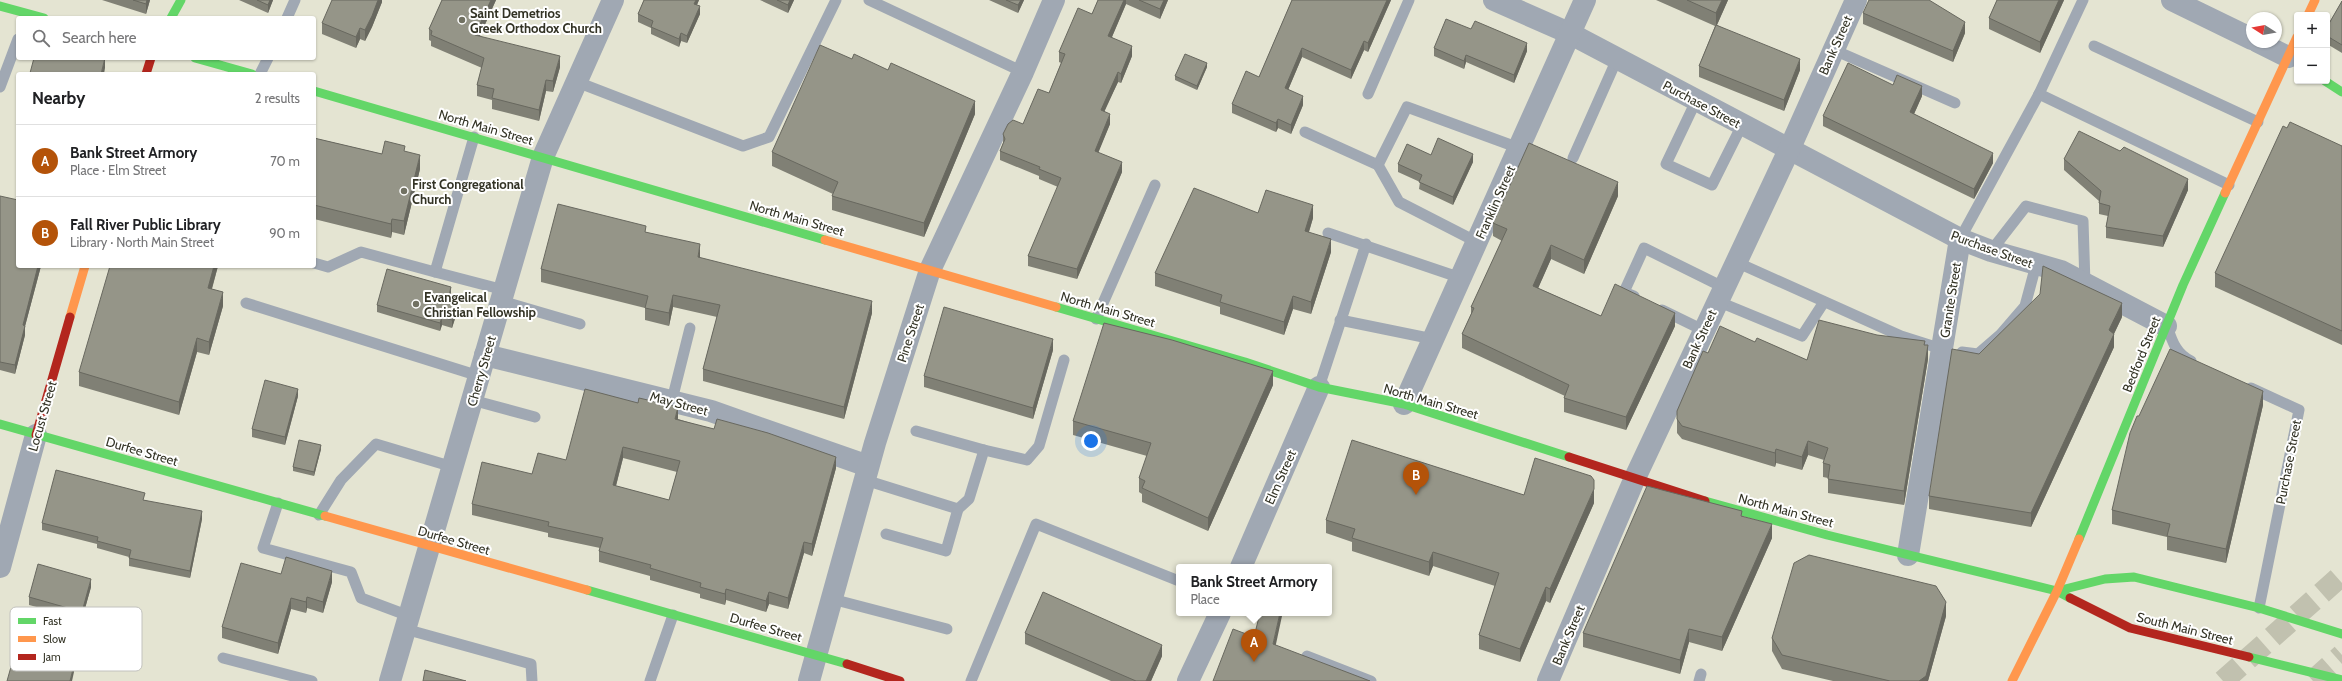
<!DOCTYPE html>
<meta charset="utf-8">
<style>
:root{--surface:#fff;--page:#f2f2f2;--text:#202124;--muted:#757577;--line:#e0e0e0;--accent:#b45309}
body{margin:0;font-family:Cabin,sans-serif;background:var(--page);color:var(--text)}
.controls{position:absolute;right:12px;top:12px;display:grid;overflow:hidden;border-radius:4px;box-shadow:0 1px 3px #0004}
.controls button{width:36px;height:36px;display:grid;place-items:center;padding:0;border:0;border-bottom:1px solid var(--line);background:var(--surface);color:var(--text);font:20px sans-serif}
.compass{position:absolute;left:2246px;top:12px;width:36px;height:36px;border-radius:50%;background:var(--surface);box-shadow:0 1px 3px #0004;rotate:281deg}
.you{position:absolute;left:1091px;top:441px;width:14px;height:14px;margin:-10px;border:3px solid #fff;border-radius:50%;background:#1a73e8;box-shadow:0 0 0 6px #1a73e833}
.badge{display:grid;place-items:center;width:26px;height:26px;border-radius:50%;background:var(--accent);color:#fff;font-size:13px;font-weight:700}
.pin{position:absolute;translate:-50% -33px;filter:drop-shadow(0 1px 2px #0008)}
.pin::after{content:'';position:absolute;top:21px;width:14px;height:12px;background:inherit;clip-path:polygon(0 0,100% 0,50% 100%)}
.popup{position:absolute;left:1176px;top:564px;width:156px;height:52px;box-sizing:border-box;display:grid;place-content:center;border-radius:4px;background:var(--surface);filter:drop-shadow(0 1px 3px #0005);font-size:13px;white-space:nowrap;color:var(--muted)}
.popup b{font-size:15px;color:var(--text)}
.popup::after{content:'';position:absolute;left:50%;top:100%;margin-left:-8px;border:8px solid transparent;border-top-color:var(--surface)}
.list{margin:0;padding:0;list-style:none}
h2{display:flex;justify-content:space-between;align-items:center;height:52px;margin:0;padding:0 16px;font-size:17px}
h2 small{font-size:13px;font-weight:400;color:var(--muted)}
.list li{display:grid;grid-template-columns:26px 1fr auto;gap:12px;align-items:center;box-sizing:border-box;height:72px;padding:0 16px;border-top:1px solid var(--line)}
.list b{display:block;font-size:15px;white-space:nowrap}
.list p{margin:0;font-size:13px;white-space:nowrap;color:var(--muted)}
.list em{font-size:13px;font-style:normal;color:var(--muted)}
.icon{flex:none;width:22px;height:22px;fill:none;stroke:currentColor;stroke-width:2;stroke-linecap:round;stroke-linejoin:round}
.map{position:relative;flex:none;width:2342px;height:681px;overflow:hidden}
.search{position:absolute;background:var(--surface);box-shadow:0 1px 3px #0004;left:16px;top:16px;width:300px;height:44px;display:flex;align-items:center;gap:10px;box-sizing:border-box;padding:0 14px;border-radius:4px;color:var(--muted);font-size:15px}
.panel{position:absolute;background:var(--surface);box-shadow:0 1px 3px #0004;left:16px;top:72px;width:300px;height:196px;border-radius:4px}
.map>svg:first-child{display:block}
.lines{fill:none;stroke-linecap:round;stroke-linejoin:round}
.highway-tunnel{stroke:#c1c1af;stroke-width:22;stroke-dasharray:22 11;stroke-linecap:butt}
.lane{stroke:#a0a8b3;stroke-width:11}
.street{stroke:#a0a8b3;stroke-width:22}
.fast{stroke:#63d668;stroke-width:9}
.slow{stroke:#ff974d;stroke-width:9}
.jam{stroke:#b3261e;stroke-width:9}
.wall{fill:#808075;fill-rule:evenodd}
.shaded-wall{fill:#68685f}
.building{fill:#959588;stroke:#68685f;fill-rule:evenodd}
.poi-dot{fill:#717162;stroke:#fff;stroke-width:1.5}
.labels{text-anchor:middle;stroke-width:4;stroke-linejoin:round;paint-order:stroke}
.poi-label{font-size:13px;font-weight:bold;fill:#333325;stroke:#fff;text-anchor:start}
.street-label{font-size:13px;fill:#333325;stroke:#fff}
.key{fill:#fff;stroke:#c2c2be;stroke-width:1}
.key-label{font-size:11px;fill:#333325}
</style>
<div class="map">
<svg width="2342" height="681" viewBox="0 0 2342 681">
<rect width="100%" height="100%" fill="#e4e4d2"/>
<g class="lines">
<g class="highway-tunnel">
<polyline points="2223,681 2342,575"/>
<polyline points="2313,681 2342,655"/>
</g>
<g class="lane">
<polyline points="869,0 1023,72"/>
<polyline points="287,18 295,0"/>
<polyline points="2094,46 2258,122"/>
<polyline points="1834,50 1955,103"/>
<polyline points="260,74 268,58"/>
<polyline points="577,82 743,146 769,137 836,0"/>
<polyline points="0,87 18,39"/>
<polyline points="1368,94 1409,0"/>
<polyline points="2039,94 2229,185"/>
<polyline points="1696,101 1666,164 1712,185 1742,125"/>
<polyline points="1305,132 1378,165 1407,107 1519,148"/>
<polyline points="1573,158 1617,59"/>
<polyline points="1378,165 1399,202 1477,242"/>
<polyline points="1328,233 1461,278"/>
<polyline points="1960,239 2039,94 2083,0"/>
<polyline points="1991,251 2026,206 2083,221 2085,284"/>
<polyline points="1736,262 1901,336 1945,350"/>
<polyline points="314,263 328,267 361,252 435,272 474,137"/>
<polyline points="435,272 504,290"/>
<polyline points="1634,296 1624,292 1644,248 1723,287"/>
<polyline points="501,301 580,324"/>
<polyline points="1717,301 1802,336 1824,302"/>
<polyline points="246,303 479,376"/>
<polyline points="1662,310 1703,330"/>
<polyline points="1096,319 1155,185"/>
<polyline points="1340,320 1433,339"/>
<path d="M 2167,326 C 2172,341 2176,354 2191,361"/>
<polyline points="1962,352 1978,354 2000,335 2025,306 2036,265"/>
<polyline points="1319,387 1366,244"/>
<polyline points="2251,388 2299,410 2259,608"/>
<polyline points="472,400 535,417"/>
<polyline points="672,400 690,328"/>
<polyline points="916,431 984,450"/>
<polyline points="865,480 958,509 946,551 886,534"/>
<polyline points="278,503 263,548 351,572 361,598 409,616"/>
<polyline points="958,509 969,499 984,450 1027,460 1039,446 1064,360"/>
<polyline points="319,515 341,480 376,444 453,467"/>
<polyline points="832,599 947,629"/>
<polyline points="405,629 531,664 532,681"/>
<polyline points="1307,656 1371,681"/>
<polyline points="223,658 312,681"/>
<polyline points="650,681 673,615"/>
<polyline points="971,681 1036,524 1179,581"/>
<polyline points="1699,681 1701,674"/>
</g>
<g class="street">
<polyline points="1494,0 1569,33 1960,239 1991,251 2061,271 2166,326"/>
<polyline points="2172,0 2252,39"/>
<polyline points="2258,42 2288,57"/>
<polyline points="485,355 711,411 868,466"/>
<polyline points="1404,404 1585,0"/>
<polyline points="1908,555 1960,239"/>
<polyline points="0,567 36,435"/>
<polyline points="1241,567 1319,387"/>
<polyline points="390,681 543,157 613,0"/>
<polyline points="809,681 875,443 930,270 1023,72 1054,0"/>
<polyline points="1188,681 1220,613"/>
<polyline points="1548,681 1634,480 1789,150 1856,0"/>
</g>
<g class="fast">
<polyline points="0,6 44,18"/>
<polyline points="171,18 181,0"/>
<polyline points="195,58 252,74"/>
<polyline points="2325,81 2342,92"/>
<polyline points="314,91 825,240"/>
<polyline points="1056,307 1245,362 1319,387 1404,404 1569,457"/>
<polyline points="0,424 325,516"/>
<polyline points="1705,501 1827,535 2057,591 2070,598"/>
<polyline points="2079,539 2183,285 2225,193"/>
<polyline points="587,590 847,664"/>
<polyline points="2057,591 2105,579 2134,577 2259,608 2342,634"/>
<polyline points="2249,657 2342,680"/>
</g>
<g class="slow">
<polyline points="2308,15 2315,0"/>
<polyline points="2225,193 2297,37"/>
<polyline points="825,240 1056,307"/>
<polyline points="70,317 85,266"/>
<polyline points="325,516 587,590"/>
<polyline points="2012,681 2057,591 2079,539"/>
</g>
<g class="jam">
<polyline points="146,74 151,58"/>
<polyline points="36,435 70,317"/>
<polyline points="1569,457 1705,501"/>
<polyline points="2070,598 2130,628 2249,657"/>
<polyline points="847,664 900,681"/>
</g>
</g>
<g class="wall">
<polygon points="102,0 150,0 146,14"/>
<polygon points="239,0 273,0 268,13"/>
<polygon points="382,0 382,2 372,27 365,41 360,39 356,48 322,34 322,23"/>
<polygon points="442,0 496,0 480,36 560,67 553,92 546,91 539,121 492,109 492,100 477,96 477,85 482,68 431,46 431,41 429,40 429,29"/>
<polygon points="644,0 699,0 697,5 700,14 687,43 681,41 679,47 651,34 651,28 638,22 638,14"/>
<polygon points="760,0 794,0 788,13"/>
<polygon points="989,0 1024,0 1018,13"/>
<polygon points="1098,0 1168,0 1160,19 1126,4 1112,37 1132,56 1121,83 1118,82 1104,111 1110,124 1098,152 1122,172 1077,279 1028,266 1028,256 1058,187 1039,179 1039,176 1000,160 1000,151 1003,143 1003,134 1023,124 1049,93 1061,63 1059,62 1059,52 1092,14"/>
<polygon points="1292,0 1391,0 1368,52 1364,50 1351,79 1302,57 1288,90 1303,105 1291,134 1278,128 1276,132 1232,113 1232,104 1259,77"/>
<polygon points="1656,0 1728,0 1717,25 1800,70 1784,111 1699,77 1699,66 1715,26"/>
<polygon points="1997,0 2064,0 2040,53 1989,29 1989,18"/>
<polygon points="2342,1 2342,53 2327,44 2327,27"/>
<polygon points="1863,13 1965,33 1953,62 1863,24"/>
<polygon points="1471,29 1527,51 1514,83 1466,62 1464,69 1434,56 1434,48"/>
<polygon points="852,59 975,114 924,237 832,210 832,196 833,194 772,166 772,152"/>
<polygon points="1207,67 1197,90 1175,80 1175,76"/>
<polygon points="1893,85 1922,96 1914,114 1993,163 1974,199 1823,126 1823,116"/>
<polygon points="2287,128 2342,146 2342,345 2215,287 2215,273"/>
<polygon points="314,138 382,154 405,152 420,169 404,235 392,232 391,238 314,219"/>
<polygon points="1431,155 1473,162 1453,205 1419,189 1420,182 1398,172 1398,164"/>
<polygon points="2064,159 2188,190 2163,247 2106,238 2106,227 2108,216 2099,214 2099,201 2064,170"/>
<polygon points="0,196 41,266 25,326 25,335 15,374 0,370"/>
<polygon points="1618,196 1584,274 1551,259 1538,288 1601,316 1675,326 1626,430 1564,412 1564,398 1565,396 1462,348 1462,334 1471,314 1471,307 1502,241 1493,236 1493,223"/>
<polygon points="1258,213 1313,218 1309,232 1331,252 1311,314 1293,309 1284,335 1220,314 1220,307 1155,286 1155,273"/>
<polygon points="646,232 700,258 872,313 844,419 703,381 703,369 717,317 673,307 669,326 645,320 645,308 541,282 541,269"/>
<polygon points="218,266 212,289 223,306 209,355 197,352 179,415 79,386 79,372"/>
<polygon points="451,295 451,296 459,306 452,328 442,325 440,331 377,312 377,305"/>
<polygon points="2122,317 2114,334 2114,347 2031,527 1929,509 1929,496 1979,354"/>
<polygon points="1877,335 1925,345 1928,359 1904,505 1828,493 1828,478 1823,477 1823,463 1824,460 1808,455 1802,470 1776,463 1775,467 1682,439 1677,433 1677,411 1708,353 1755,342 1807,360"/>
<polygon points="1053,350 1033,419 924,387 924,376"/>
<polygon points="1273,385 1208,531 1142,502 1142,494 1139,492 1139,478 1147,456 1073,435 1073,421"/>
<polygon points="298,396 285,445 252,437 252,429"/>
<polygon points="2263,405 2226,563 2167,550 2167,537 2112,524 2112,510 2139,416"/>
<path d="M 678,418 L 678,419 L 836,468 L 812,556 L 804,553 L 788,609 L 769,604 L 766,612 L 726,600 L 725,605 L 700,598 L 700,594 L 650,580 L 650,576 L 599,562 L 599,551 L 600,548 L 548,537 L 548,533 L 472,515 L 472,504 L 532,474 ZM 623,458 L 677,472 L 669,500 L 616,486 Z"/>
<polygon points="321,449 314,476 293,471 293,467"/>
<polygon points="1524,495 1594,503 1550,603 1546,601 1520,662 1479,649 1479,635 1495,586 1433,566 1429,576 1352,551 1352,542 1326,533 1326,520"/>
<polygon points="145,500 202,519 190,578 129,566 129,557 97,548 97,544 42,530 42,523"/>
<polygon points="1742,516 1772,538 1722,651 1689,642 1680,674 1583,647 1583,633"/>
<polygon points="281,574 332,582 323,613 307,608 306,613 291,609 278,654 222,638 222,627"/>
<polygon points="91,587 82,619 29,605 29,597"/>
<polygon points="1946,616 1928,681 1833,681 1782,669 1772,651 1772,638"/>
<polygon points="1025,633 1162,656 1151,681 1111,681 1025,644"/>
</g>
<g class="shaded-wall">
<polygon points="147,0 150,0 146,14 146,4"/>
<polygon points="270,0 273,0 268,13 268,5"/>
<polygon points="378,0 382,0 382,2 372,27 365,41 365,30"/>
<polygon points="491,0 496,0 475,46 475,35"/>
<polygon points="696,0 699,0 694,11 694,4"/>
<polygon points="790,0 794,0 788,13 788,5"/>
<polygon points="1021,0 1024,0 1018,13 1018,5"/>
<polygon points="1124,0 1126,0 1126,4 1108,46 1108,36"/>
<polygon points="1164,0 1168,0 1160,19 1160,9"/>
<polygon points="1387,0 1391,0 1368,52 1368,43"/>
<polygon points="1722,0 1728,0 1716,27 1716,13"/>
<polygon points="2059,0 2064,0 2040,53 2040,42"/>
<polygon points="700,6 700,14 687,43 687,36"/>
<polygon points="1965,22 1965,33 1953,62 1953,51"/>
<polygon points="360,28 360,39 356,48 356,37"/>
<polygon points="681,33 681,41 679,47 679,39"/>
<polygon points="1364,41 1364,50 1351,79 1351,70"/>
<polygon points="1527,43 1527,51 1514,83 1514,75"/>
<polygon points="1132,46 1132,56 1121,83 1121,74"/>
<polygon points="1302,48 1302,57 1285,97 1285,88"/>
<polygon points="1466,55 1466,62 1464,69 1464,61"/>
<polygon points="560,56 560,67 553,92 553,81"/>
<polygon points="105,58 105,68 104,74 101,74"/>
<polygon points="1800,59 1800,70 1784,111 1784,100"/>
<polygon points="1207,63 1207,67 1197,90 1197,86"/>
<polygon points="1118,72 1118,82 1101,119 1101,110"/>
<polygon points="546,80 546,91 539,121 539,110"/>
<polygon points="1922,86 1922,96 1910,123 1910,112"/>
<polygon points="1303,96 1303,105 1291,134 1291,125"/>
<polygon points="975,101 975,114 924,237 924,223"/>
<polygon points="1110,114 1110,124 1095,161 1095,151"/>
<polygon points="1278,119 1278,128 1276,132 1276,123"/>
<polygon points="1993,153 1993,163 1974,199 1974,189"/>
<polygon points="1473,154 1473,162 1453,205 1453,197"/>
<polygon points="420,155 420,169 404,235 404,221"/>
<polygon points="1122,162 1122,172 1077,279 1077,269"/>
<polygon points="2188,179 2188,190 2163,247 2163,236"/>
<polygon points="1618,182 1618,196 1584,274 1584,260"/>
<polygon points="1313,205 1313,218 1305,244 1305,231"/>
<polygon points="392,219 392,232 391,238 391,224"/>
<polygon points="1331,239 1331,252 1311,314 1311,302"/>
<polygon points="700,244 700,257 698,269 698,257"/>
<polygon points="1551,245 1551,259 1533,300 1533,286"/>
<polygon points="38,266 41,266 23,334 23,325"/>
<polygon points="214,266 218,266 208,302 208,288"/>
<polygon points="451,287 451,295 449,303 449,295"/>
<polygon points="223,292 223,306 209,355 209,342"/>
<polygon points="673,295 673,307 669,326 669,313"/>
<polygon points="1293,296 1293,309 1284,335 1284,322"/>
<polygon points="459,298 459,306 452,328 452,320"/>
<polygon points="872,301 872,313 844,419 844,407"/>
<polygon points="2122,303 2122,317 2109,344 2109,330"/>
<polygon points="1675,313 1675,326 1626,430 1626,417"/>
<polygon points="442,317 442,325 440,331 440,323"/>
<polygon points="25,326 25,335 15,374 15,365"/>
<polygon points="2114,334 2114,347 2031,527 2031,513"/>
<polygon points="197,338 197,352 179,415 179,402"/>
<polygon points="1053,339 1053,350 1033,419 1033,408"/>
<polygon points="1928,345 1928,359 1904,505 1904,491"/>
<polygon points="1273,371 1273,385 1208,531 1208,518"/>
<polygon points="298,389 298,396 285,445 285,437"/>
<polygon points="2263,391 2263,405 2226,563 2226,549"/>
<polygon points="678,407 678,418 675,430 675,419"/>
<polygon points="1808,441 1808,455 1802,470 1802,457"/>
<polygon points="321,445 321,449 314,476 314,472"/>
<polygon points="623,447 623,458 613,497 613,485"/>
<polygon points="1776,449 1776,463 1775,467 1775,453"/>
<polygon points="836,457 836,468 812,556 812,544"/>
<polygon points="1594,489 1594,503 1550,603 1550,589"/>
<polygon points="202,511 202,519 190,578 190,571"/>
<polygon points="1772,524 1772,538 1722,651 1722,637"/>
<polygon points="804,542 804,553 788,609 788,598"/>
<polygon points="1433,552 1433,566 1429,576 1429,562"/>
<polygon points="332,571 332,582 323,613 323,602"/>
<polygon points="91,579 91,587 82,619 82,612"/>
<polygon points="1546,587 1546,601 1520,662 1520,649"/>
<polygon points="726,589 726,600 725,605 725,594"/>
<polygon points="769,592 769,604 766,612 766,601"/>
<polygon points="307,597 307,608 306,613 306,602"/>
<polygon points="291,598 291,609 278,654 278,643"/>
<polygon points="1946,602 1946,616 1928,681 1919,681"/>
<polygon points="1280,613 1282,613 1282,616 1273,658 1273,644"/>
<polygon points="1689,629 1689,642 1680,674 1680,660"/>
<polygon points="1162,645 1162,656 1151,681 1146,681"/>
<polygon points="74,665 74,672 72,681 70,681"/>
</g>
<g class="building">
<polygon points="133,0 147,0 146,4"/>
<polygon points="257,0 270,0 268,5"/>
<polygon points="332,0 378,0 372,16 365,30 360,28 356,37 322,23"/>
<polygon points="442,0 491,0 475,35 560,56 553,81 546,80 539,110 492,98 494,89 477,85 484,58 431,35 432,31 429,29"/>
<polygon points="644,0 696,0 694,4 700,6 687,36 681,33 679,39 651,27 653,21 638,14"/>
<polygon points="777,0 790,0 788,5"/>
<polygon points="1006,0 1021,0 1018,5"/>
<polygon points="1098,0 1124,0 1108,36 1132,46 1121,74 1118,72 1101,110 1110,114 1095,151 1122,162 1077,269 1028,256 1061,178 1039,169 1040,167 1000,151 1005,139 1003,134 1008,124 1013,120 1023,124 1038,89 1049,93 1065,54 1059,52 1078,8 1092,14"/>
<polygon points="1139,0 1164,0 1160,9"/>
<polygon points="1292,0 1387,0 1368,43 1364,41 1351,70 1302,48 1285,88 1303,96 1291,125 1278,119 1276,123 1232,104 1246,71 1259,77"/>
<polygon points="1687,0 1722,0 1716,13"/>
<polygon points="1869,0 1929,0 1965,22 1953,51 1863,13"/>
<polygon points="1997,0 2059,0 2040,42 1989,18"/>
<polygon points="2342,1 2342,45 2327,36 2327,27"/>
<polygon points="1446,19 1471,29 1475,21 1527,43 1514,75 1466,55 1464,61 1434,48"/>
<polygon points="1716,25 1800,59 1784,100 1699,66"/>
<polygon points="820,45 852,59 854,54 888,70 891,63 975,101 924,223 832,196 838,182 772,152"/>
<polygon points="1185,54 1207,63 1197,86 1175,76"/>
<polygon points="34,58 105,58 101,74 33,74 30,73"/>
<polygon points="1848,63 1893,85 1897,75 1922,86 1910,112 1993,153 1974,189 1823,116"/>
<polygon points="2290,122 2342,146 2342,331 2215,273 2283,126 2287,128"/>
<polygon points="2079,131 2120,151 2124,147 2188,179 2163,236 2106,227 2110,206 2099,203 2101,191 2064,159"/>
<polygon points="314,138 382,154 385,141 405,146 404,151 420,155 404,221 392,219 391,224 314,205"/>
<polygon points="1438,138 1473,154 1453,197 1419,182 1422,175 1398,164 1407,144 1431,155"/>
<polygon points="1529,143 1618,182 1584,260 1551,245 1533,286 1601,316 1615,284 1675,313 1626,417 1564,398 1569,385 1462,334 1474,308 1471,307 1507,229 1493,223"/>
<polygon points="1194,188 1258,213 1266,190 1313,205 1305,231 1331,239 1311,302 1293,296 1284,322 1220,302 1222,295 1155,273"/>
<polygon points="0,196 18,200 18,266 38,266 23,325 25,326 15,365 0,362"/>
<polygon points="558,204 646,226 645,232 700,244 698,257 872,301 844,407 703,369 720,305 673,295 669,313 645,308 648,296 541,269"/>
<polygon points="110,266 214,266 208,288 223,292 209,342 197,338 179,402 79,372"/>
<polygon points="2043,266 2122,303 2109,330 2114,334 2031,513 1929,496 1952,349 1979,354 2040,294"/>
<polygon points="387,269 451,287 449,295 459,298 452,320 442,317 440,323 377,305"/>
<polygon points="944,307 1053,339 1033,408 924,376"/>
<polygon points="1819,320 1877,335 1925,341 1924,345 1928,345 1904,491 1828,479 1830,465 1823,463 1828,448 1808,441 1802,457 1776,449 1775,453 1682,426 1677,419 1677,411 1703,351 1708,353 1720,326 1755,342 1757,338 1807,360"/>
<polygon points="1104,323 1172,340 1273,371 1208,518 1142,488 1145,481 1139,478 1151,443 1073,421"/>
<polygon points="2170,349 2263,391 2226,549 2167,536 2170,524 2112,510 2130,433 2137,416 2139,416"/>
<polygon points="265,380 298,389 285,437 252,429"/>
<path d="M 585,389 L 638,403 L 639,398 L 678,407 L 675,419 L 714,429 L 717,419 L 768,433 L 836,457 L 812,544 L 804,542 L 788,598 L 769,592 L 766,601 L 726,589 L 725,594 L 700,587 L 701,583 L 650,568 L 651,565 L 599,551 L 603,538 L 548,526 L 549,522 L 472,504 L 482,462 L 532,474 L 538,453 L 566,460 ZM 623,447 L 680,461 L 669,500 L 613,485 Z"/>
<polygon points="299,440 321,445 314,472 293,467"/>
<polygon points="1352,440 1524,495 1535,458 1591,476 1594,480 1594,489 1550,589 1546,587 1520,649 1479,635 1499,573 1433,552 1429,562 1352,538 1355,529 1326,520"/>
<polygon points="56,470 145,493 143,500 202,511 190,571 129,558 131,550 97,541 98,537 42,523"/>
<polygon points="1647,486 1742,511 1741,516 1772,524 1722,637 1689,629 1680,660 1583,633"/>
<polygon points="1809,555 1936,586 1946,602 1926,676 1919,681 1890,681 1782,655 1772,638 1794,563"/>
<polygon points="286,557 332,571 323,602 307,597 306,602 291,598 278,643 222,627 241,563 281,574"/>
<polygon points="38,564 91,579 82,612 29,597"/>
<polygon points="1043,592 1162,645 1146,681 1136,681 1025,633"/>
<polygon points="1260,613 1280,613 1273,644 1370,681 1213,681 1233,629 1254,637"/>
<polygon points="16,649 74,665 70,681 7,681"/>
<polygon points="425,670 466,681 423,681"/>
</g>
<g class="poi-dot">
<circle cx="462" cy="20" r="4"/>
<circle cx="404" cy="191" r="4"/>
<circle cx="416" cy="304" r="4"/>
</g>
<g class="labels">
<g class="poi-label">
<text x="470" y="18">Saint Demetrios<tspan x="470" dy="15">Greek Orthodox Church</tspan></text>
<text x="412" y="189">First Congregational<tspan x="412" dy="15">Church</tspan></text>
<text x="424" y="302">Evangelical<tspan x="424" dy="15">Christian Fellowship</tspan></text>
</g>
<g class="street-label">
<text transform="translate(1835 45) rotate(-66)" y="5">Bank Street</text>
<text transform="translate(1702 104) rotate(28)" y="5">Purchase Street</text>
<text transform="translate(486 127) rotate(16)" y="5">North Main Street</text>
<text transform="translate(1495 202) rotate(-66)" y="5">Franklin Street</text>
<text transform="translate(797 218) rotate(16)" y="5">North Main Street</text>
<text transform="translate(1992 249) rotate(20)" y="5">Purchase Street</text>
<text transform="translate(1950 300) rotate(-81)" y="5">Granite Street</text>
<text transform="translate(1108 309) rotate(16)" y="5">North Main Street</text>
<text transform="translate(910 333) rotate(-72)" y="5">Pine Street</text>
<text transform="translate(1699 339) rotate(-65)" y="5">Bank Street</text>
<text transform="translate(2141 354) rotate(-68)" y="5">Bedford Street</text>
<text transform="translate(481 371) rotate(-74)" y="5">Cherry Street</text>
<text transform="translate(1431 401) rotate(16)" y="5">North Main Street</text>
<text transform="translate(679 403) rotate(15)" y="5">May Street</text>
<text transform="translate(42 416) rotate(-74)" y="5">Locust Street</text>
<text transform="translate(142 451) rotate(16)" y="5">Durfee Street</text>
<text transform="translate(2288 462) rotate(-79)" y="5">Purchase Street</text>
<text transform="translate(1280 477) rotate(-66)" y="5">Elm Street</text>
<text transform="translate(1786 510) rotate(15)" y="5">North Main Street</text>
<text transform="translate(454 540) rotate(16)" y="5">Durfee Street</text>
<text transform="translate(766 627) rotate(16)" y="5">Durfee Street</text>
<text transform="translate(2185 628) rotate(14)" y="5">South Main Street</text>
<text transform="translate(1568 635) rotate(-67)" y="5">Bank Street</text>
</g>
</g>
<rect x="10" y="607" width="132" height="64" rx="6" class="key"/>
<rect x="18" y="618" width="18" height="6" fill="#63d668"/>
<rect x="18" y="636" width="18" height="6" fill="#ff974d"/>
<rect x="18" y="654" width="18" height="6" fill="#b3261e"/>
<g class="key-label">
<text x="43" y="625">Fast</text>
<text x="43" y="643">Slow</text>
<text x="43" y="661">Jam</text>
</g>
</svg>
<div class="controls">
<button>+</button>
<button>−</button>
</div>
<svg class="compass" viewBox="-18 -18 36 36"><path d="M0-13l5 13h-10z" fill="#e53935"/><path d="M0 13l5-13h-10z" fill="#757577"/></svg>
<div class="you"></div>
<div class="pin badge" style="left:1254px;top:662px">A</div>
<div class="popup"><b>Bank Street Armory</b>Place</div>
<div class="pin badge" style="left:1416px;top:495px">B</div>
<div class="search"><svg class="icon" aria-label="search" viewBox="0 0 24 24"><circle cx="10" cy="10" r="6"/><path d="M15 15l6 6"/></svg>Search here</div>
<section class="panel">
<h2>Nearby<small>2 results</small></h2>
<ul class="list">
<li><span class="badge">A</span><div><b>Bank Street Armory</b><p>Place · Elm Street</p></div><em>70 m</em></li>
<li><span class="badge">B</span><div><b>Fall River Public Library</b><p>Library · North Main Street</p></div><em>90 m</em></li>
</ul>
</section>
</div>
